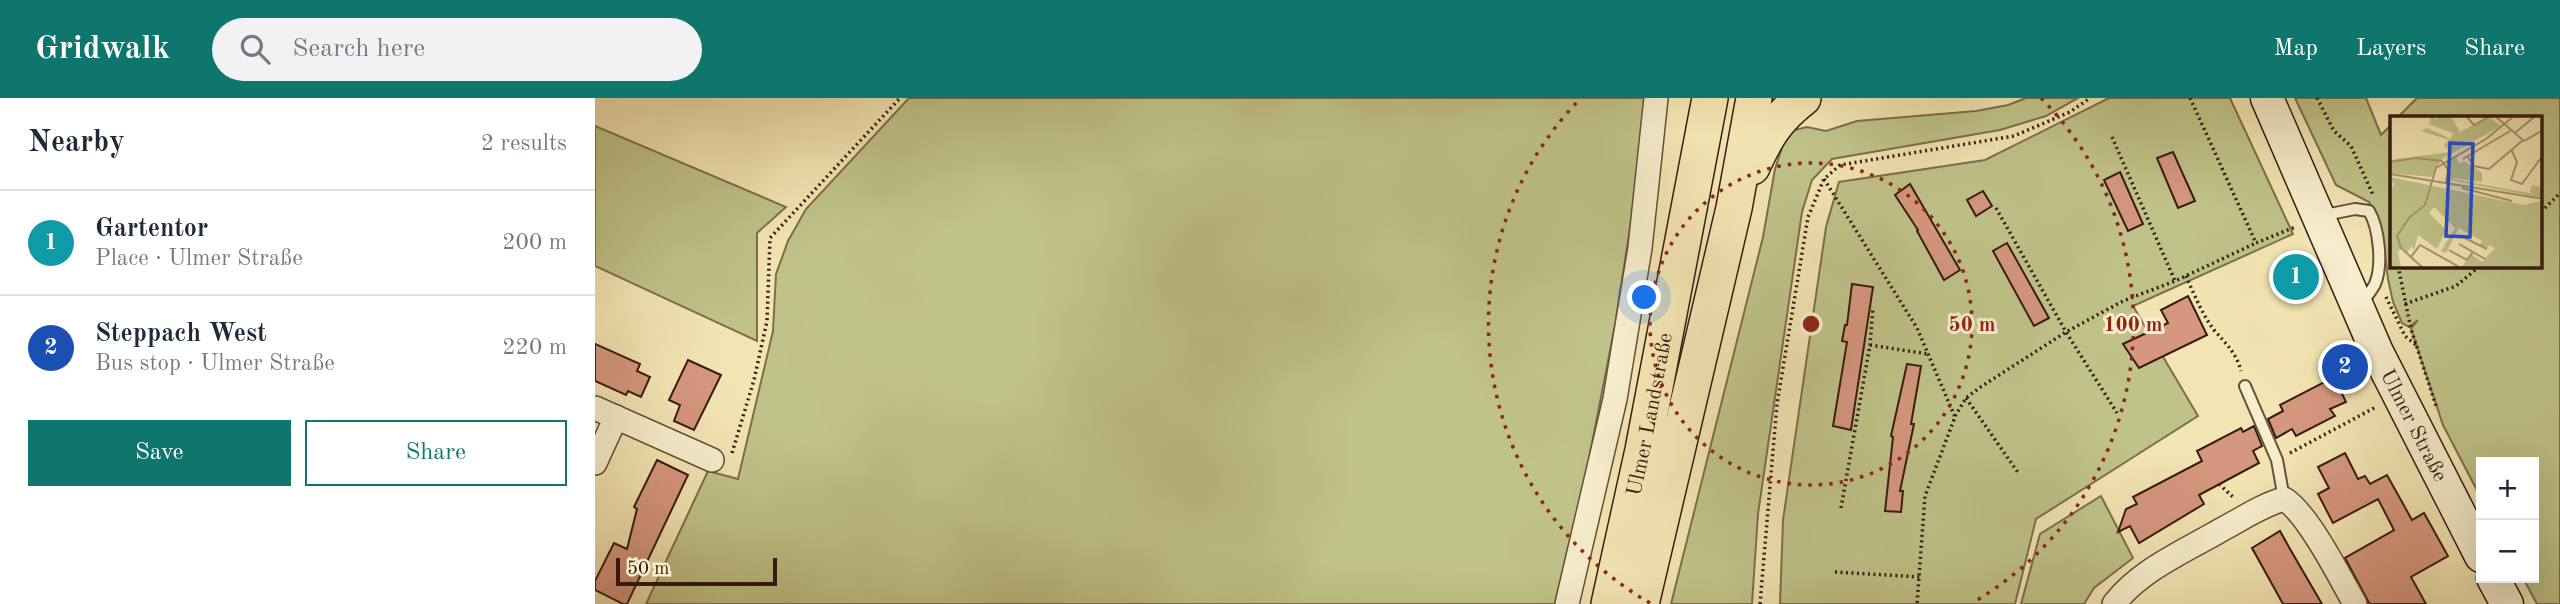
<!DOCTYPE html>
<meta charset="utf-8">
<style>
:root{--surface:#fff;--page:#f2f2f3;--text:#1f2937;--muted:#747a83;--line:#e0e1e3;--accent:#0f766e}
body{margin:0;font-family:"Old Standard TT",serif;background:var(--page);color:var(--text)}
.controls{position:absolute;right:21px;bottom:21px;display:grid;overflow:hidden;border-radius:0px;box-shadow:0 7px 28px #0002}
.controls button{width:63px;height:63px;display:grid;place-items:center;padding:0;border:0;border-bottom:2px solid var(--line);background:var(--surface);color:var(--text);font:35px sans-serif}
.scale{position:absolute;left:21px;bottom:18px;width:161px;box-sizing:border-box;padding-left:7px;border:4px solid #371b11;border-top:0;font-size:19px;line-height:24px;white-space:nowrap;color:#371b11;-webkit-text-stroke:5px #f7eecd;paint-order:stroke}
.you{position:absolute;left:1050px;top:200px;width:24px;height:24px;margin:-18px;border:5px solid #fff;border-radius:50%;background:#1a73e8;box-shadow:0 0 0 10px #1a73e833}
.badge{display:grid;place-items:center;width:46px;height:46px;border-radius:50%;background:var(--accent);color:#fff;font-size:23px;font-weight:700}
.pin{position:absolute;translate:-50% -50%;border:4px solid #fff;box-shadow:0 2px 7px #0006}
.list{margin:0;padding:0;list-style:none}
h2{display:flex;justify-content:space-between;align-items:center;height:91px;margin:0;padding:0 28px;font-size:30px}
h2 small{font-size:23px;font-weight:400;color:var(--muted)}
.list li{display:grid;grid-template-columns:46px 1fr auto;gap:21px;align-items:center;box-sizing:border-box;height:105px;padding:0 28px;border-top:2px solid var(--line)}
.list b{display:block;font-size:26px;white-space:nowrap}
.list p{margin:0;font-size:23px;white-space:nowrap;color:var(--muted)}
.list em{font-size:23px;font-style:normal;color:var(--muted)}
.actions{display:flex;gap:14px;padding:21px 28px}
.actions a{flex:1;padding:16px 0;border:2px solid var(--accent);border-radius:0px;text-align:center;font-size:24px;color:var(--accent)}
.actions .main{background:var(--accent);color:#fff}
.icon{flex:none;width:38px;height:38px;fill:none;stroke:currentColor;stroke-width:2;stroke-linecap:round;stroke-linejoin:round}
.map{position:relative;flex:none;width:1965px;height:506px;overflow:hidden}
header{display:flex;align-items:center;gap:42px;box-sizing:border-box;height:98px;padding:0 35px;background:var(--accent);color:#fff}
header strong{font-size:33px}
nav{display:flex;gap:38px;margin-inline-start:auto;font-size:24px}
.search{width:490px;height:63px;background:var(--page);display:flex;align-items:center;gap:18px;box-sizing:border-box;padding:0 24px;border-radius:38px;color:var(--muted);font-size:26px}
main{display:flex}
aside{flex:1;background:var(--surface)}
.map>svg:first-child{display:block}
.green{fill:#c0c388;stroke:#7c6f4c;stroke-width:2}
.building{fill:#d5977f;stroke:#371b11;stroke-width:2}
.lines{fill:none;stroke-linecap:round;stroke-linejoin:round}
.lane-casing{stroke:#664e39;stroke-width:14}
.street-casing{stroke:#664e39;stroke-width:26}
.secondary-casing{stroke:#371b11;stroke-width:35}
.primary-casing{stroke:#371b11;stroke-width:38}
.path{stroke:#371b11;stroke-width:3.5;stroke-dasharray:2 3.5;stroke-linecap:butt}
.lane{stroke:#f7eecd;stroke-width:10}
.street{stroke:#f7eecd;stroke-width:23}
.secondary{stroke:#f7eecd;stroke-width:32}
.primary{stroke:#f3e5b2;stroke-width:35}
.ring{fill:none;stroke:#8f2418;stroke-width:3.5;stroke-dasharray:3.5 7}
.labels{text-anchor:middle;stroke-width:6;stroke-linejoin:round;paint-order:stroke}
.street-label{font-size:21px;fill:#371b11;stroke:#f7eecd}
.inset-road{fill:none;stroke:#a89472;stroke-width:2}
.view{fill:#1d4ed8;fill-opacity:0.15;stroke:#1d4ed8;stroke-width:3.5}
.inset-edge{fill:none;stroke:#371b11;stroke-width:3.5}
.centre{fill:#8f2418;stroke:#f7eecd;stroke-width:3.5}
.ring-label{font-size:21px;text-anchor:middle;font-weight:bold;fill:#8f2418;stroke:#f7eecd;stroke-width:6;stroke-linejoin:round;paint-order:stroke}
</style>
<header>
<strong>Gridwalk</strong>
<div class="search"><svg class="icon" aria-label="search" viewBox="0 0 24 24"><circle cx="10" cy="10" r="6"/><path d="M15 15l6 6"/></svg>Search here</div>
<nav><a>Map</a><a>Layers</a><a>Share</a></nav>
</header>
<main>
<aside>
<h2>Nearby<small>2 results</small></h2>
<ul class="list">
<li><span class="badge" style="background:#0f9aa8">1</span><div><b>Gartentor</b><p>Place · Ulmer Straße</p></div><em>200 m</em></li>
<li><span class="badge" style="background:#1a4fb4">2</span><div><b>Steppach West</b><p>Bus stop · Ulmer Straße</p></div><em>220 m</em></li>
</ul>
<div class="actions"><a class="main">Save</a><a>Share</a></div>
</aside>
<div class="map">
<svg width="1965" height="506" viewBox="0 0 1965 506">
<rect width="100%" height="100%" fill="#f3e5b2"/>
<filter id="stains"><feTurbulence type="fractalNoise" baseFrequency=".00286" numOctaves="4"/><feColorMatrix values="0 0 0 0 .2 0 0 0 0 .09 0 0 0 0 .02 0 0 0 .5 -.17"/></filter>
<radialGradient id="worn" r=".72"><stop offset=".6" stop-color="#630" stop-opacity="0"/><stop offset="1" stop-color="#630" stop-opacity=".3"/></radialGradient>
<g class="green">
<polygon points="314,0 1055,0 1020,227 991,376 960,506 51,506 113,373 143,381 178,233 181,176 193,143 211,111"/>
<polygon points="1431,0 1483,0 1451,18 1405,32 1237,61 1217,82 1207,114 1163,416 1157,506 1076,506 1168,139 1180,71 1192,34 1212,29 1231,33 1262,23 1381,13 1413,7"/>
<polygon points="1514,0 1635,0 1698,136 1538,208 1603,318 1441,421 1420,506 1185,506 1188,422 1231,129 1244,84 1390,62"/>
<polygon points="1700,0 1771,0 1786,37 1797,26 1797,168 1946,168 1946,19 1803,19 1822,0 1965,0 1965,506 1942,506 1928,480 1939,480 1939,364 1886,364 1886,400 1848,327 1816,231 1823,222 1814,229 1807,225 1798,204 1793,181 1787,132 1774,104 1741,87"/>
<polygon points="0,28 191,109 162,135 162,243 0,168"/>
<polygon points="1506,398 1538,460 1499,490 1489,506 1426,506 1445,436"/>
</g>
<g class="building">
<polygon points="1578,54 1600,103 1583,110 1562,60"/>
<polygon points="1525,74 1548,126 1533,133 1509,82"/>
<polygon points="1315,86 1365,172 1349,182 1322,133 1323,132 1300,97"/>
<polygon points="1388,93 1397,108 1381,118 1372,102"/>
<polygon points="1412,145 1454,220 1439,228 1398,153"/>
<polygon points="1257,186 1278,189 1256,332 1238,328 1252,244 1247,243 1250,227 1252,227"/>
<polygon points="1593,198 1612,237 1544,270 1528,246 1573,225 1566,212"/>
<polygon points="0,246 45,266 42,273 55,279 46,299 33,293 31,297 0,283"/>
<polygon points="93,262 126,277 99,332 79,323 85,307 74,302"/>
<polygon points="1312,266 1326,268 1316,326 1319,326 1305,393 1308,393 1306,414 1290,413 1298,339 1296,338"/>
<polygon points="1739,279 1751,304 1735,311 1740,318 1701,338 1697,331 1681,340 1673,321 1688,313 1685,307"/>
<polygon points="1659,328 1667,348 1658,353 1664,365 1604,397 1609,406 1544,445 1535,428 1523,434 1531,411 1542,406 1538,399 1607,363 1602,353 1646,330 1648,334"/>
<polygon points="1750,355 1763,381 1770,378 1775,386 1792,377 1817,422 1829,415 1853,458 1816,479 1831,506 1775,506 1773,503 1750,460 1799,432 1783,401 1738,425 1723,396 1734,390 1723,369"/>
<polygon points="62,362 93,377 32,506 28,506 0,492 0,483 19,445 32,451 42,411 39,409"/>
<polygon points="1685,433 1695,451 1727,506 1688,506 1667,468 1657,450"/>
</g>
<g class="lines">
<defs>
<g id="lane">
<path d="M 1725,118 L 1760,111 L 1774,113 C 1784,130 1788,167 1780,186 C 1777,192 1771,199 1767,205"/>
<polyline points="1650,288 1682,362 1689,401"/>
</g>
<g id="street">
<polyline points="0,310 117,362"/>
<polyline points="0,365 21,319"/>
<polyline points="972,506 1020,301 1045,150 1061,0"/>
<path d="M 1519,506 C 1545,472 1590,453 1626,432 C 1647,421 1667,407 1689,401 C 1712,414 1746,481 1760,506"/>
</g>
<g id="secondary">
<path id="s1" d="M 1672,0 L 1782,254 L 1886,458"/>
<polyline points="1898,480 1912,506"/>
</g>
<g id="primary">
<path d="M 1157,69 C 1171,38 1181,21 1208,0"/>
<path id="s2" d="M 1014,506 L 1048,352 L 1115,0"/>
<polyline points="1046,506 1139,110 1159,0"/>
</g>
</defs>
<use href="#lane" class="lane-casing"/>
<use href="#street" class="street-casing"/>
<use href="#secondary" class="secondary-casing"/>
<use href="#primary" class="primary-casing"/>
<g class="path">
<polyline points="1595,0 1661,145 1700,129"/>
<polyline points="1722,0 1739,33 1756,48 1778,97"/>
<polyline points="1517,39 1580,183"/>
<polyline points="1229,81 1322,230 1360,319 1330,398 1322,506"/>
<polyline points="1401,110 1471,234 1522,315"/>
<polyline points="1946,114 1965,95"/>
<polyline points="1803,168 1816,231 1842,311"/>
<path d="M 1591,178 C 1599,196 1607,216 1619,232 C 1631,246 1641,254 1646,273"/>
<polyline points="1791,199 1810,238 1821,247"/>
<polyline points="1810,206 1861,188 1885,168"/>
<polyline points="1275,247 1333,256"/>
<polyline points="1371,300 1424,376"/>
<polyline points="1360,318 1371,300 1384,290 1471,234 1528,203 1580,183 1661,145"/>
<polyline points="137,355 159,282 172,223 175,140 305,0"/>
<polyline points="1695,355 1781,309"/>
<polyline points="1624,386 1638,399"/>
<polyline points="1246,410 1275,247 1278,209"/>
<polyline points="1240,474 1325,479"/>
<polyline points="1165,506 1182,306 1213,119 1229,81 1245,67 1419,38 1475,14 1495,0"/>
</g>
<use href="#lane" class="lane"/>
<use href="#street" class="street"/>
<use href="#secondary" class="secondary"/>
<use href="#primary" class="primary"/>
</g>
<g class="ring">
<circle cx="1216" cy="226" r="161"/>
<path d="M1055 505A322 322 0 0 1 986 0M1446 0A322 322 0 0 1 1377 505"/>
</g>
<g class="labels">
<g class="street-label">
<text dy="7" stroke="none"><textPath href="#s2" startOffset="194">Ulmer Landstraße</textPath></text>
<text dy="7" stroke="none"><textPath href="#s1" startOffset="359">Ulmer Straße</textPath></text>
</g>
</g>
<g transform="translate(1795 18)">
<rect width="152" height="152" fill="#f3e5b2"/>
<path d="M 41,0 L 47,4 L 48,0 L 61,0 L 70,16 L 99,1 L 111,10 L 52,43 L 41,61 L 0,57 L 0,45 L 6,43 L 60,36 L 54,29 L 59,24 L 31,15 L 37,12 L 61,23 L 63,17 L 39,8 ZM 66,40 L 69,48 L 74,45 L 92,57 L 92,66 L 62,62 L 61,54 L 62,63 L 145,78 L 140,76 L 142,69 L 147,70 L 152,72 L 152,82 L 60,64 L 56,44 ZM 0,61 L 134,89 L 152,85 L 152,152 L 71,152 L 81,138 L 92,146 L 105,132 L 99,129 L 97,132 L 90,129 L 92,125 L 69,112 L 56,137 L 51,135 L 65,112 L 44,91 L 39,97 L 56,114 L 47,133 L 28,119 L 24,135 L 22,130 L 17,137 L 12,132 L 8,136 L 11,152 L 0,152 L 0,74 L 4,69 Z" fill="#c0c388"/>
<path class="inset-road" d="M 76,0 L 84,9 L 100,0M 105,0 L 134,25 L 153,14M 125,17 L 145,0M 122,35 L 127,46 L 121,64 L 132,68 L 153,39M 78,41 L 84,50 L 99,53 L 132,25M 73,43 L 120,15M 52,45 L 58,54 L 56,67M 0,46 L 26,42 L 52,45M 0,58 L 153,83M 72,72 L 122,85M 71,120 L 97,133M 69,128 L 95,143M 59,134 L 77,144 L 83,136M 21,141 L 30,129 L 71,152M 33,152 L 11,132 L 7,120 L 19,102 L 35,89 L 46,52 L 96,23 L 124,0"/>
<path class="view" d="M 60,27 L 83,28 L 80,121 L 56,120 Z"/>
<rect width="152" height="152" class="inset-edge"/>
</g>
<circle cx="1216" cy="226" r="10" class="centre"/>
<g class="ring-label">
<text x="1377" y="233">50 m</text>
<text x="1538" y="233">100 m</text>
</g>
<rect width="100%" height="100%" filter="url(#stains)"/>
<rect width="100%" height="100%" fill="url(#worn)"/>
</svg>
<div class="controls">
<button>+</button>
<button>−</button>
</div>
<div class="scale">50 m</div>
<div class="you"></div>
<div class="pin badge" style="left:1701px;top:179px;background:#0f9aa8">1</div>
<div class="pin badge" style="left:1750px;top:269px;background:#1a4fb4">2</div>
</div>
</main>
